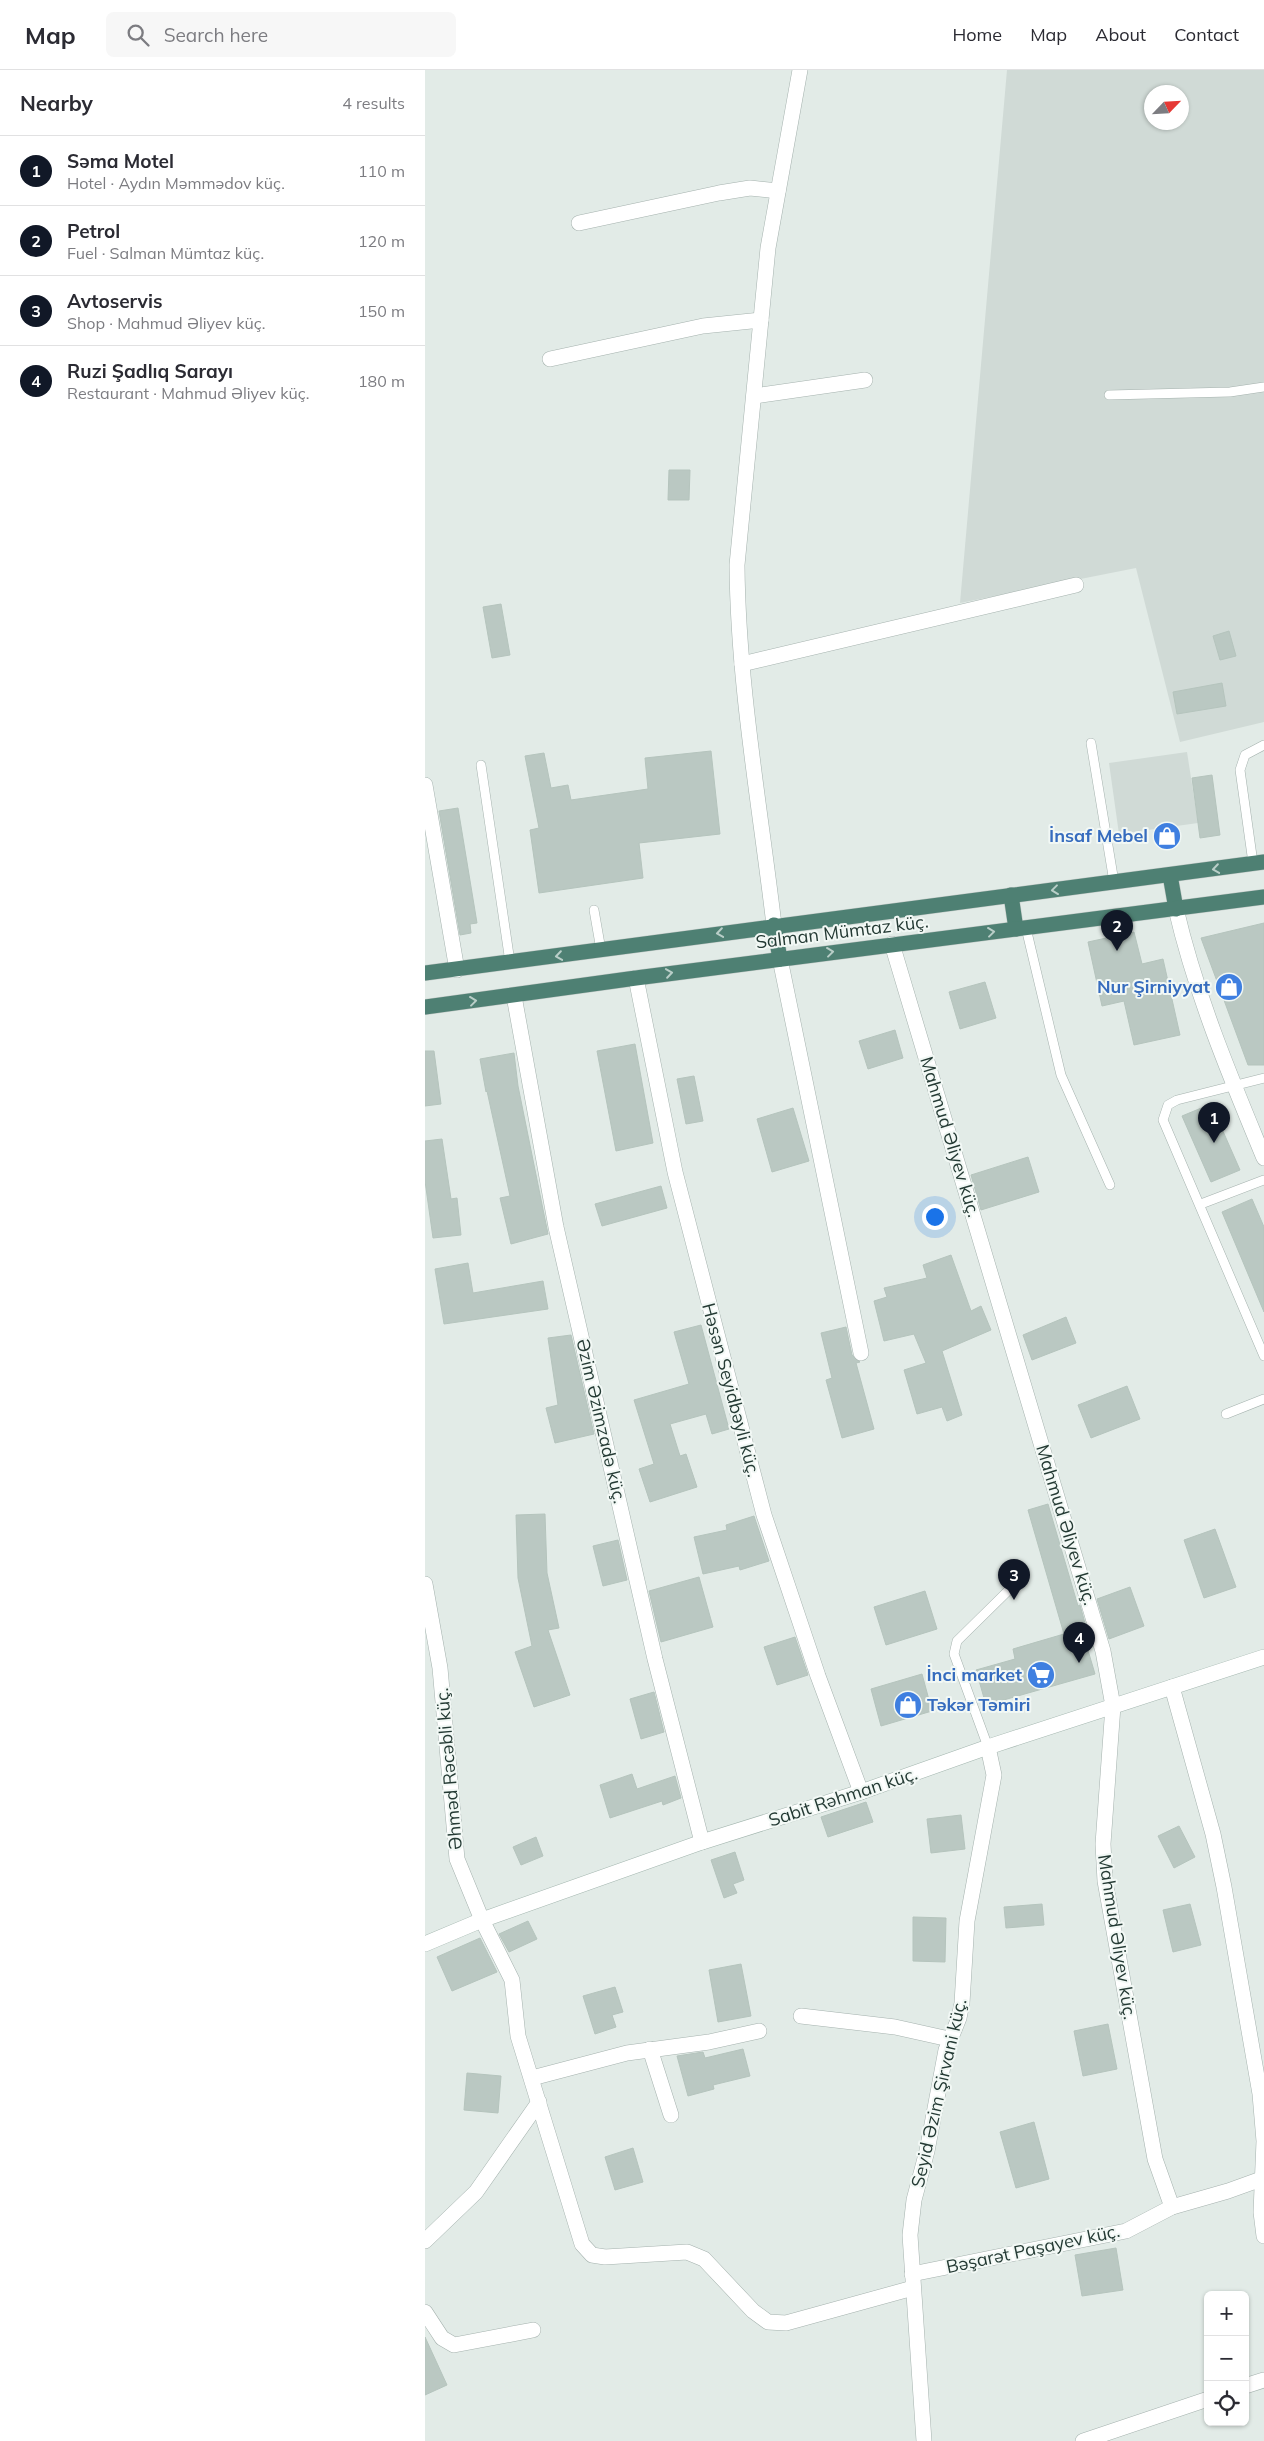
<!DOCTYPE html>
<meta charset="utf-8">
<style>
:root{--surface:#fff;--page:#f7f7f7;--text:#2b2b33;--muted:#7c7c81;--line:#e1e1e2;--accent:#111827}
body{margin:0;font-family:Mulish,sans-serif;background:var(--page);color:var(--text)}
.controls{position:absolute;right:15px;bottom:15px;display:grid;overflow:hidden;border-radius:8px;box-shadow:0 1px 4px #0004}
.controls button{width:45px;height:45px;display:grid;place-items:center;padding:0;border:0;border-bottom:1px solid var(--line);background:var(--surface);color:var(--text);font:25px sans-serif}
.compass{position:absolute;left:719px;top:15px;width:45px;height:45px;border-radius:50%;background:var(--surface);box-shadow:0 1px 4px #0004;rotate:65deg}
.you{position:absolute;left:509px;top:1146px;width:18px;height:18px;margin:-12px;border:4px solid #fff;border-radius:50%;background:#1a73e8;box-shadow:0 0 0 8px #1a73e833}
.badge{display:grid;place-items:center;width:32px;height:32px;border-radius:50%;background:var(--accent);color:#fff;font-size:16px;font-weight:700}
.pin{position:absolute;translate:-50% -41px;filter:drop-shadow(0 1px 2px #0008)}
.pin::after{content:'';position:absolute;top:26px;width:18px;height:15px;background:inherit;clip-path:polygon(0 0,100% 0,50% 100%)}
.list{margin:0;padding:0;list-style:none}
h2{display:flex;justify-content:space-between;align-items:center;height:65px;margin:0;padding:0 20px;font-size:21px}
h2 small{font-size:16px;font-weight:400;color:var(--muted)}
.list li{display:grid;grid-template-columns:32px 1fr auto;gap:15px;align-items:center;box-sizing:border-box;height:70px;padding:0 20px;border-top:1px solid var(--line)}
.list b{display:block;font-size:19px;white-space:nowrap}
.list p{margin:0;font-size:16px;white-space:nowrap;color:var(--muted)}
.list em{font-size:16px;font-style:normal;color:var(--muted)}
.icon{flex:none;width:28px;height:28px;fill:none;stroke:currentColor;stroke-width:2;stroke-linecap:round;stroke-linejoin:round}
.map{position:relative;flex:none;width:839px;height:2371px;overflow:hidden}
header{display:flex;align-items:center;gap:30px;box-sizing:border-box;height:70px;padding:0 25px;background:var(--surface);border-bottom:1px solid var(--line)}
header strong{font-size:24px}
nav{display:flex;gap:28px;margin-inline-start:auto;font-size:18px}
.search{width:350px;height:45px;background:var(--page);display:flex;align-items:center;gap:12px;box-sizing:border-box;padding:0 18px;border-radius:8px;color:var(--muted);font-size:19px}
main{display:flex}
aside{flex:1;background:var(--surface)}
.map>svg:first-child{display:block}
.built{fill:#d0dad6;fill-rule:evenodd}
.building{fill:#bac8c2;stroke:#b5c4bd}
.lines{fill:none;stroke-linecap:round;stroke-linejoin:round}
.service-casing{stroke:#a5b2ae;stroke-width:10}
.minor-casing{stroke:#a5b2ae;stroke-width:16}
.tertiary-casing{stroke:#a5b2ae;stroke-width:16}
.secondary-casing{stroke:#a2b5ae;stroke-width:16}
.trunk-casing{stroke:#c2c8c6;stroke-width:16}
.service{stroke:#fff;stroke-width:9}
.minor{stroke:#fff;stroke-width:15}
.tertiary{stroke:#fff;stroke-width:15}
.secondary{stroke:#fff;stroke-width:15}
.trunk{stroke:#4e8073;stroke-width:15}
.oneway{stroke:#b9cec8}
.labels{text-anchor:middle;stroke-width:4;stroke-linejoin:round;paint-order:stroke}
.shop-label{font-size:18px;font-weight:bold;fill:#366cbe;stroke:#f2f8f5;text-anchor:end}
.street-label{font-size:18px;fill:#243a34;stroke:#f2f8f5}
</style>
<header>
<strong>Map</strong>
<div class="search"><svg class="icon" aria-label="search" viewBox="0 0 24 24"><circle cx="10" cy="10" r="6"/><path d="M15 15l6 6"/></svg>Search here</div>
<nav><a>Home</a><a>Map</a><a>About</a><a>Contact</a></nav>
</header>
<main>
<aside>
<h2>Nearby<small>4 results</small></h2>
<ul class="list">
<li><span class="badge">1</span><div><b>Səma Motel</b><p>Hotel · Aydın Məmmədov küç.</p></div><em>110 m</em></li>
<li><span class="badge">2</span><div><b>Petrol</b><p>Fuel · Salman Mümtaz küç.</p></div><em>120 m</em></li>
<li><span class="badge">3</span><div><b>Avtoservis</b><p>Shop · Mahmud Əliyev küç.</p></div><em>150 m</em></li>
<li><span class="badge">4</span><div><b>Ruzi Şadlıq Sarayı</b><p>Restaurant · Mahmud Əliyev küç.</p></div><em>180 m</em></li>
</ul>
</aside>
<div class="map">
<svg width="839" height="2371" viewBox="0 0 839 2371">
<rect width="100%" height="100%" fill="#e2ebe7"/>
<g class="built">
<path d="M 582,0 L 839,0 L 839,652 L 755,672 L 711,498 L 535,533 ZM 726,22 L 756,22 L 756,52 L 726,52 Z"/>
<polygon points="762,682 773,753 694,764 684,693"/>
</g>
<g class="building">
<polygon points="244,400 265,400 264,430 243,430"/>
<polygon points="76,534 85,585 67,588 58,537"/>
<polygon points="804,561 811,586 795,590 788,566"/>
<polygon points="797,613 801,636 752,644 748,622"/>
<polygon points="286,681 295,764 214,773 218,808 114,823 105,760 114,758 100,686 119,683 126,718 143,715 146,730 223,719 220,688"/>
<polygon points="787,705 795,765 775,768 767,708"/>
<polygon points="33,738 52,853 45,854 46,863 35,865 14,741"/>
<polygon points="839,853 839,995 823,995 776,868"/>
<polygon points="709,862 717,894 738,889 755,965 709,975 699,931 677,936 663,872"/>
<polygon points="560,912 571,948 535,959 524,922"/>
<polygon points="470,960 478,988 443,999 434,971"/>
<polygon points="210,974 228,1073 191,1081 172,981"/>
<polygon points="0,981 9,981 16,1034 0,1036"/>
<polygon points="89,983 93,1016 123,1164 86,1174 75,1128 85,1126 62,1021 61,1022 55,989"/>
<polygon points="269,1006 278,1051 261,1054 252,1009"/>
<polygon points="786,1034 815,1100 786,1112 757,1046"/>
<polygon points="368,1038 384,1091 347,1102 332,1049"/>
<polygon points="17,1069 26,1129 32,1128 36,1165 8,1168 0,1111 0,1071"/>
<polygon points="603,1087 614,1122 556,1140 546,1105"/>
<polygon points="236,1116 242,1138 177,1156 170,1134"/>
<polygon points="827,1129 839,1157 839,1242 797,1142"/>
<polygon points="526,1185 546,1241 556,1236 566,1260 517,1281 537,1345 522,1351 517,1337 492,1344 479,1300 501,1293 489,1264 459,1271 449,1231 462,1227 459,1218 502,1208 498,1195"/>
<polygon points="43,1193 48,1223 118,1211 123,1239 19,1254 10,1199"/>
<polygon points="641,1247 651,1273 607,1290 598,1265"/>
<polygon points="276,1255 304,1359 287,1364 281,1344 245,1354 255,1386 261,1384 272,1417 225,1432 214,1399 229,1394 209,1330 264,1314 249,1262"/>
<polygon points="421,1257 427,1285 435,1292 431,1293 449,1359 417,1368 401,1310 407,1308 396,1263"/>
<polygon points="146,1265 169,1364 130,1373 121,1338 133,1335 123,1268"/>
<polygon points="702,1316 715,1349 666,1368 653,1335"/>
<polygon points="623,1434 653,1536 655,1535 666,1575 662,1577 670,1604 561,1635 551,1600 590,1589 588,1579 639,1564 603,1440"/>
<polygon points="120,1444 122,1503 134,1558 123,1560 145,1625 109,1637 90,1582 107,1576 93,1508 91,1445"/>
<polygon points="329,1446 344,1491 315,1500 314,1496 278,1504 269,1467 302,1460 301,1455"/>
<polygon points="790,1459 811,1517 779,1528 759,1470"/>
<polygon points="193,1470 202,1510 178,1516 168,1476"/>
<polygon points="274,1507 288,1557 236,1572 224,1521"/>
<polygon points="705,1517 719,1556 684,1569 672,1529"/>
<polygon points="500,1521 512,1559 461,1575 449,1537"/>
<polygon points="370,1567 383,1605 352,1615 339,1577"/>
<polygon points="497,1604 507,1641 456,1656 446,1619"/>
<polygon points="229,1622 239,1662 216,1669 205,1629"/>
<polygon points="207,1704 212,1719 250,1706 256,1728 238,1735 237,1731 185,1748 175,1715"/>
<polygon points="441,1732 448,1752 403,1767 396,1747"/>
<polygon points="536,1745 540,1779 506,1783 502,1749"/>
<polygon points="754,1756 770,1787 749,1798 733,1766"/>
<polygon points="111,1767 118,1786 96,1795 88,1777"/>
<polygon points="310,1782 319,1810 308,1814 312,1823 299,1828 286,1790"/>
<polygon points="617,1834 619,1855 581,1858 579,1837"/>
<polygon points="765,1834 776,1875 748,1882 738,1840"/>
<polygon points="488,1847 521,1848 520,1892 488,1891"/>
<polygon points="103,1851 112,1869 84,1882 74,1864"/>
<polygon points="55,1868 72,1902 27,1921 12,1887"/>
<polygon points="316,1894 326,1946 293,1952 284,1900"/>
<polygon points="190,1917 198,1942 187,1945 191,1957 170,1964 158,1926"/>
<polygon points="683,1954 692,1999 658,2006 649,1961"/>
<polygon points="318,1979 325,2006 288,2015 289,2019 263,2026 252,1986 278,1982 280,1988"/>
<polygon points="42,2003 76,2006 73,2043 39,2040"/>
<polygon points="609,2052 624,2109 591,2118 575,2062"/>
<polygon points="208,2078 218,2112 190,2120 180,2087"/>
<polygon points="691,2178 698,2220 657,2226 650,2185"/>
<polygon points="0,2267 22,2315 0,2325"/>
</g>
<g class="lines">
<defs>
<g id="service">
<polyline points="684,325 805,322 839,317"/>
<polyline points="666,673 689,812"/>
<polyline points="56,695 85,892"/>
<polyline points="828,793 815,700 820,685 839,675"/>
<polyline points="169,840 176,880"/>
<polyline points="601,858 636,1005 685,1115"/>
<polyline points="839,1008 752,1030 743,1035 738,1050 839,1286"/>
<polyline points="776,1134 839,1110"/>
<polyline points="801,1344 839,1329"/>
<polyline points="563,1677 529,1584 532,1571 592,1512"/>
</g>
<g id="minor">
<polyline points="154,153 294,123 325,118 353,121"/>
<polyline points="125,289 278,256 336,250"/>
<polyline points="329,326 440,310"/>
<polyline points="317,594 651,515"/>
<polyline points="0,715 32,900"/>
<path d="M 349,855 C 335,736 313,615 312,495 L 343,178 L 375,0"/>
<polyline points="467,874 678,1581 688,1636 678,1774 680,1811 730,2089 747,2137"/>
<polyline points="355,889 436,1283"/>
<polyline points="211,908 250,1102 339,1445 393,1606 436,1722"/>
<polyline points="89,926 131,1157 230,1589 277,1772"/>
<polyline points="0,1514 15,1598 32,1789 57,1850 87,1910 93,1966 157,2174 167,2185 180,2187 262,2182 279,2189 328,2241 343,2252 361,2253 488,2218"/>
<polyline points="747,1617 788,1764 799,1817 835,2024 839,2071 836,2142 839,2166"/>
<polyline points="376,1946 470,1957 524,1969"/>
<polyline points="225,1979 246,2045"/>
<polyline points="107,2008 202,1983 284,1972 334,1961"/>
<polyline points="0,2171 51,2122 114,2032"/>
<polyline points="487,2204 701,2161 747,2137 803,2121 839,2108"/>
<polyline points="0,2242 17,2268 29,2275 108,2260"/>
<polyline points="820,2316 839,2310"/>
<polyline points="499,2371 485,2165 489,2130 502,2081 521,1980 534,1948 537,1933 542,1851 569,1705 563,1677"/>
<polyline points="658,2371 783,2329"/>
</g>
<path id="tertiary" d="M 751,839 C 771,925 805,1006 839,1088"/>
<polyline id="secondary" points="0,1874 57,1850 277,1772 436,1722 563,1677 839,1587"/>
<g id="trunk">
<polyline points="745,805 751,839"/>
<polyline points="586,825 591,859"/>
<polyline points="349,855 355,889"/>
<polyline points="0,903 839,792"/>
<polyline points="0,937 211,908 839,827"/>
</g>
</defs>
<use href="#service" class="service-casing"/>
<use href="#minor" class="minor-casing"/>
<use href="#tertiary" class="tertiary-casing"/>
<use href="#secondary" class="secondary-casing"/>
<use href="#trunk" class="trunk-casing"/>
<use href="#service" class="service"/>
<use href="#minor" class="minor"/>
<use href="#tertiary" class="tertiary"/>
<use href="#secondary" class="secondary"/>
<use href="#trunk" class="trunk"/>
</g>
<defs><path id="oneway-chevron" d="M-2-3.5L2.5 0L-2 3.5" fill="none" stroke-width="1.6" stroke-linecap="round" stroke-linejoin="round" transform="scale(1.25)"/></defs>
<g class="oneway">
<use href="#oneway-chevron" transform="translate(791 799) rotate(172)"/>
<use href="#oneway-chevron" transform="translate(630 820) rotate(173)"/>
<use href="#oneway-chevron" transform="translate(566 862) rotate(-7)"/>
<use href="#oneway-chevron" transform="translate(295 863) rotate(172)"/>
<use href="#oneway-chevron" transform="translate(405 882) rotate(-7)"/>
<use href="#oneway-chevron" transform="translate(134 886) rotate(172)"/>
<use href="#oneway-chevron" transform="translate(244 903) rotate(-8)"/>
<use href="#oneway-chevron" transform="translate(48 931) rotate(-7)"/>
</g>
<defs>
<symbol id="shop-disc" viewBox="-11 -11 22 22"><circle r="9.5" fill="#3f7fe0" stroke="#f2f8f5"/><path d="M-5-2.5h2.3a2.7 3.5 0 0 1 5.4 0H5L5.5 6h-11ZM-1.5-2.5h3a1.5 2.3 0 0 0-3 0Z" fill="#fff"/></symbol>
<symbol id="supermarket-disc" viewBox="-11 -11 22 22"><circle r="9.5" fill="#3f7fe0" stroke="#f2f8f5"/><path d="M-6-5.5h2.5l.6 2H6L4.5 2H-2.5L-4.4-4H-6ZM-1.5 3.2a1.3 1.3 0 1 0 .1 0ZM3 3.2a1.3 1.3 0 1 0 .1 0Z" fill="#fff"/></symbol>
</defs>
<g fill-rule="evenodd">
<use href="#shop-disc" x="726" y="750" width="32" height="32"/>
<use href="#shop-disc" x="788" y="901" width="32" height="32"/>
<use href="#supermarket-disc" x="600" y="1589" width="32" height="32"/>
<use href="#shop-disc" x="467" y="1619" width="32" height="32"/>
</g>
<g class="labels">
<g class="shop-label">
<text x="723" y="772">İnsaf Mebel</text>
<text x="785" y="923">Nur Şirniyyat</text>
<text x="597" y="1611">İnci market</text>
<text x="502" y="1641" text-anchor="start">Təkər Təmiri</text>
</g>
<g class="street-label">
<text transform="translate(417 862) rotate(-7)" y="6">Salman Mümtaz küç.</text>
<text transform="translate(525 1067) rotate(73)" y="6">Mahmud Əliyev küç.</text>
<text transform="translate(306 1320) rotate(75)" y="6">Həsən Seyidbəyli küç.</text>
<text transform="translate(176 1351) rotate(77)" y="6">Əzim Əzimzadə küç.</text>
<text transform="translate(641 1455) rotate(73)" y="6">Mahmud Əliyev küç.</text>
<text transform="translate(24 1699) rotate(-95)" y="6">Əhməd Rəcəbli küç.</text>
<text transform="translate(418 1727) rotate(-18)" y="6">Sabit Rəhman küç.</text>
<text transform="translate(692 1867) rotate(81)" y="6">Mahmud Əliyev küç.</text>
<text transform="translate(514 2023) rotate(-77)" y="6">Seyid Əzim Şirvani küç.</text>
<text transform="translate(608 2179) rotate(-12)" y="6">Bəşarət Paşayev küç.</text>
</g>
</g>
</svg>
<div class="controls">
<button>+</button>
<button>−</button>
<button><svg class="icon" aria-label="locate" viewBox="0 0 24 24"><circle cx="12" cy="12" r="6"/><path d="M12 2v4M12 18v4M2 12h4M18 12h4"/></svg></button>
</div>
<svg class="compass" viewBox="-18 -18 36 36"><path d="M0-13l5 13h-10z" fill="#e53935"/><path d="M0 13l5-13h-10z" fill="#7c7c81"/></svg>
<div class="you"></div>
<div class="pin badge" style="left:789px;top:1073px">1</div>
<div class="pin badge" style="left:692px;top:881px">2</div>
<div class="pin badge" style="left:589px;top:1530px">3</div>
<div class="pin badge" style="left:654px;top:1593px">4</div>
</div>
</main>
